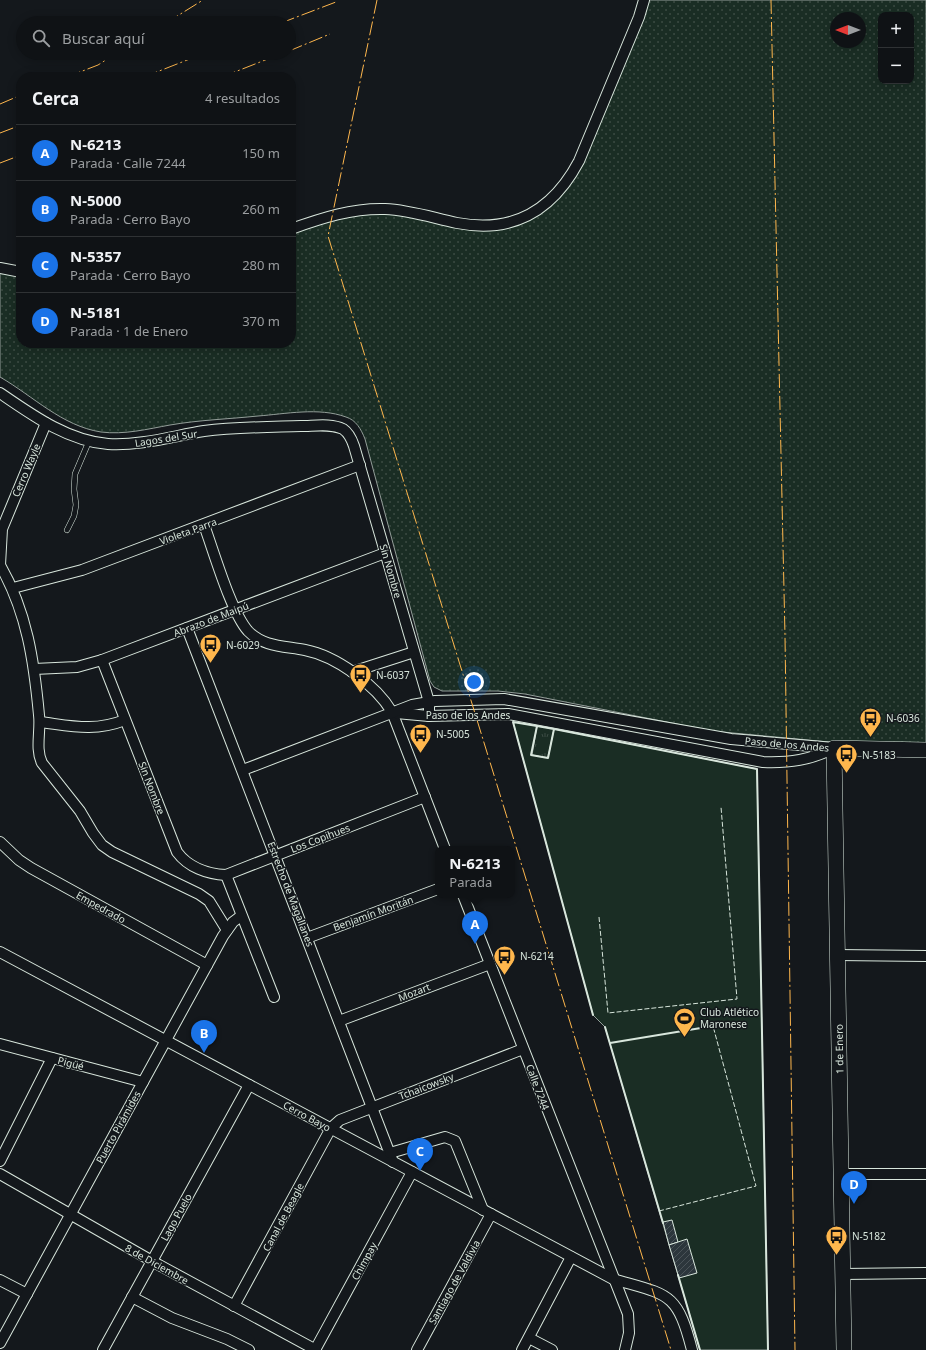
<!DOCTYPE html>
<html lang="es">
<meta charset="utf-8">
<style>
:root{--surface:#0f1215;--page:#181b1e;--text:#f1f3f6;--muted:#9b9ea0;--line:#2f3234;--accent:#1a73e8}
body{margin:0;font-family:"Noto Sans",sans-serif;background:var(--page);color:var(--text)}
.controls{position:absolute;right:12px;top:12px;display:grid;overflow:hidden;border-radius:8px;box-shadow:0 2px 10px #0003}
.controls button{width:36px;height:36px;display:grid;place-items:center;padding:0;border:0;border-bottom:1px solid var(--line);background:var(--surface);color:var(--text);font:20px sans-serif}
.compass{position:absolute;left:830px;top:12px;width:36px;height:36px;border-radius:50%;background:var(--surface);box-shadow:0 2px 10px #0003;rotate:270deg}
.you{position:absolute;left:474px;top:682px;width:14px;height:14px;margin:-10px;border:3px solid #fff;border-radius:50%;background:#1a73e8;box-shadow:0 0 0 6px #1a73e833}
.badge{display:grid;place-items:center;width:26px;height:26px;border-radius:50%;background:var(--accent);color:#fff;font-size:13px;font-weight:700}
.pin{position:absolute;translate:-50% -33px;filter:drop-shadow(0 1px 2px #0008)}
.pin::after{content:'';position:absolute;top:21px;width:14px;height:12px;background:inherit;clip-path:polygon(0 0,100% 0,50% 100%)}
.popup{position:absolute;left:435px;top:846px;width:80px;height:52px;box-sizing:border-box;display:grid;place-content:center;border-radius:8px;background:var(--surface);filter:drop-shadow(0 1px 3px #0005);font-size:13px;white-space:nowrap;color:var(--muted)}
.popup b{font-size:15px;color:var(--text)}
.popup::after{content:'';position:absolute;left:50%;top:100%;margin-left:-8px;border:8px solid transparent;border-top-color:var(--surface)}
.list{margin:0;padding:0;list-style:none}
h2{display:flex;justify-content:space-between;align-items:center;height:52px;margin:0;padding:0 16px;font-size:17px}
h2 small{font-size:13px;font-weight:400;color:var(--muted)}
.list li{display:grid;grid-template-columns:26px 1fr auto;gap:12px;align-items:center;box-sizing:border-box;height:56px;padding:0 16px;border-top:1px solid var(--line)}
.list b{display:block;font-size:15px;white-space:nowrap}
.list p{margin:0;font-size:13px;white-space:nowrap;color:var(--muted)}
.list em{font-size:13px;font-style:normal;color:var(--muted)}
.icon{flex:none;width:22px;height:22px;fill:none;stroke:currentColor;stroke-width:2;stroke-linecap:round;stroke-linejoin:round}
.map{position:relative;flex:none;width:926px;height:1350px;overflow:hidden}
.search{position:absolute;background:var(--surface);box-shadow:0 2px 10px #0003;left:16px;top:16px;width:280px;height:44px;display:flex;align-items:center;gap:10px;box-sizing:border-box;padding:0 14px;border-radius:22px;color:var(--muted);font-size:15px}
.panel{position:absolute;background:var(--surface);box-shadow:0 2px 10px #0003;left:16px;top:72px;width:280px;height:276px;border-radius:16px}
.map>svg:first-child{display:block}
.grass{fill:url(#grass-tufts);stroke:#939e99}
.park{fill:url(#park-dots);stroke:#939e99;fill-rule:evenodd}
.pitch{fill:#1a2d24;stroke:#939e99}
.building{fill:url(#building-hatch);stroke:#d8e6dc}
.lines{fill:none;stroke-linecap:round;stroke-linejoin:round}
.lane-casing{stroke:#d8e6dc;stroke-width:6}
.street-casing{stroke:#d8e6dc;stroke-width:12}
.secondary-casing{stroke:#d8e6dc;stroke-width:16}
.lane{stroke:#14181c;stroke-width:5}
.street{stroke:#14181c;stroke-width:10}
.secondary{stroke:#14181c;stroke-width:15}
.fence{stroke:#d8e6dc;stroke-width:1;stroke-dasharray:5 2;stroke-linecap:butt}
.wall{stroke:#d8e6dc;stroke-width:2}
.power{stroke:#ffb74d;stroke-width:1;stroke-dasharray:14 3 2 3;stroke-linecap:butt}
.labels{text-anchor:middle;stroke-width:3;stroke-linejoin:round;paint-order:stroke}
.street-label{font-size:10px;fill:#d8e6dc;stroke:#14181c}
.poi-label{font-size:10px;fill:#d8e6dc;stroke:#14181c;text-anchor:start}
</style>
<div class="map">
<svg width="926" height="1350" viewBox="0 0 926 1350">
<defs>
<pattern id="grass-tufts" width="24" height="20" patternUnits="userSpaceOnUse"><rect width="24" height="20" fill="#1a2d24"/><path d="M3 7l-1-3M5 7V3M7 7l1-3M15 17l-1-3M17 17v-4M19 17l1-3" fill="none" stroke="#3b4b43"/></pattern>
<pattern id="park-dots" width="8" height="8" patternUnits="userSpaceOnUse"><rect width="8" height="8" fill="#1a2d24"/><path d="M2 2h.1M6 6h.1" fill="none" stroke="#3b4b43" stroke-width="1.8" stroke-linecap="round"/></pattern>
<pattern id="building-hatch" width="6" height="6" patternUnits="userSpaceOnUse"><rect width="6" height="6" fill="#2c363c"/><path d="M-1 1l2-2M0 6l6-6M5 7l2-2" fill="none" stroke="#4a5358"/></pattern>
</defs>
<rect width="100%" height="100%" fill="#14181c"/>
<polygon class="grass" points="537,726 554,729 548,758 531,755"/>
<path class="park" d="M 644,0 L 926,0 L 926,744 L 829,742 L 712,731 L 525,694 L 498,691 L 442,691 L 434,687 L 430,681 L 365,439 C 361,429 356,420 346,417 C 319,407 285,414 258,416 C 229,419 199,420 170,425 C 148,429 124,435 101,432 C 62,426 33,396 0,377 L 0,268 L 21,272 L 21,343 L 291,343 L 291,229 L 365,209 L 475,225 L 528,215 L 569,178 ZM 881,15 L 911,15 L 911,81 L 881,81 ZM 836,18 L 860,18 L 860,42 L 836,42 Z"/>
<polygon class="pitch" points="513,722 537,726 532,755 548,758 554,729 757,769 768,1350 700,1350 605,1027 593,1015"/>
<g class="building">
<polygon points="672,1220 678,1242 669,1245 663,1222"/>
<polygon points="687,1239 697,1273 679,1278 669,1245"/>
</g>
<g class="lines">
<defs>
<polyline id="lane" points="67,530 74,516 76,505 74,489 75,474 89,441"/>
<g id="street">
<path d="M 291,229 C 322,218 352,208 385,209 C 410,210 433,218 457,223 C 514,234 553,210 579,161 L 639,17 L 644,0"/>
<polyline points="0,268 21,272"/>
<path d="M 0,393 C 32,415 68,441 108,444 C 140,446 173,436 204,431 C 236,427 269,427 301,426 C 314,426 331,423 343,429 C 349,433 352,440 354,446 L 429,702 L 429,716"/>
<path d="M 204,525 C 214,552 231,612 248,631 C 263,647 285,646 305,650 C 336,656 376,685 392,712 L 445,849"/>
<path d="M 0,565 C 27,612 34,661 39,715 C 41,730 35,749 42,763 L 80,811 L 93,833 L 102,845 L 112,852 L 199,894 L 209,901 L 227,930"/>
<polyline points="0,565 2,529 46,423"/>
<polyline points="13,588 82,570 360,465"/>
<polyline points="187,628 393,1162"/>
<path d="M 102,660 L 177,852 C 188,867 207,874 226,875 L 425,797"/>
<polyline points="34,669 77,667 102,660 385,553"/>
<polyline points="352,672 414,652"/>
<path d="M 396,713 L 429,716 L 508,714 L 763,762 C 789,763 811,760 834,748"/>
<path d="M 40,722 C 72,726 94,732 125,720"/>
<polyline points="243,770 412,705 435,701 504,699 731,739 834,748"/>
<polyline points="0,842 19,860 31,868 207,965"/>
<polyline points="226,875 274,997"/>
<polyline points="463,895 628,1314 629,1333 625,1350"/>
<polyline points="307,938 438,889"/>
<path d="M 0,952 L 613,1279 C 668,1295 677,1291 692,1350"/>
<polyline points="837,955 926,956"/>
<polyline points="339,1021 490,964"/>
<polyline points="0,1044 143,1082"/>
<polyline points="390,1153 445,1137 455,1141 483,1210"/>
<polyline points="0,1161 52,1058"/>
<polyline points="0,1174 159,1265 316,1350"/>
<polyline points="841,1174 926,1174"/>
<polyline points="843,1274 926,1273"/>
<polyline points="0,1280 27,1294"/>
<polyline points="132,1297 172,1318 227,1339 249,1350"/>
<polyline points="234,1306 331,1128 340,1120 523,1049"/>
<polyline points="529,1338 552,1350"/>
<polyline points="0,1343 223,936 233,922 241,916"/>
<polyline points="103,1350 249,1085"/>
<polyline points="315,1350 412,1172"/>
<polyline points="417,1350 491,1214"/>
<polyline points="522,1350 571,1257"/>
</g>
<polyline id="secondary" points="844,1350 834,748 926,750"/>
</defs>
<use href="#lane" class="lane-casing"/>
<use href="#street" class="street-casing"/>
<use href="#secondary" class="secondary-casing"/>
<use href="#lane" class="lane"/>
<use href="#street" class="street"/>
<use href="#secondary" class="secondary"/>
<g class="fence">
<polyline points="599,917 608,1013 737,999 721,807"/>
<polyline points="659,1211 756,1186 713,1026"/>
</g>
<g class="wall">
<polyline points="537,726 513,722 593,1015"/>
<polyline points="554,729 548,758 531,755 537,726 554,729 757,769 768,1350"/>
<polyline points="605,1027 663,1223"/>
<polyline points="610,1043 713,1026"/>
<polyline points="678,1275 700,1350"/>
</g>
<g class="power">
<polyline points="377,0 328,236 671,1350"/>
<polyline points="771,0 785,636 795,1350"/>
<polyline points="166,23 203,0"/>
<polyline points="281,23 336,2"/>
<polyline points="289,51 330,34"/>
<polyline points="67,77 98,65 117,53"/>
<polyline points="144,77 205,53"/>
<polyline points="222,77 283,53"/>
<polyline points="0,104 21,95"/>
<polyline points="0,133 21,125"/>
<polyline points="0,163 21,155"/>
</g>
</g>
<defs>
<symbol id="bus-pin" viewBox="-11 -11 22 30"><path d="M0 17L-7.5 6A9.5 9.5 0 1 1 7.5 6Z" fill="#ffb74d" stroke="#14181c"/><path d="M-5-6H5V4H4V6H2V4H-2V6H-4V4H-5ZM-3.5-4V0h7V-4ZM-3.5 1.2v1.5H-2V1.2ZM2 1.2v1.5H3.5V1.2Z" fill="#111"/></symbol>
<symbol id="stadium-pin" viewBox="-11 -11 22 30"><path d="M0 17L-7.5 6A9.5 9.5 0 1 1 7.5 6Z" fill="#ffb74d" stroke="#14181c"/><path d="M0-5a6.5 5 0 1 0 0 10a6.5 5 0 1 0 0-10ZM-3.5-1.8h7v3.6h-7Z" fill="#111"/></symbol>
</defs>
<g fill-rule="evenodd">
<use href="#bus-pin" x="198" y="632" width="25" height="34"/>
<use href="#bus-pin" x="348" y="662" width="25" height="34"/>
<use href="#bus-pin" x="858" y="706" width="25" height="34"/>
<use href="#bus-pin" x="408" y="722" width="25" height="34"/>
<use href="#bus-pin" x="834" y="742" width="25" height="34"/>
<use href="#bus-pin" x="492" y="944" width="25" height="34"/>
<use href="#stadium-pin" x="672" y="1006" width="25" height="34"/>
<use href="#bus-pin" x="824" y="1224" width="25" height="34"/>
</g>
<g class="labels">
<g class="street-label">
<text transform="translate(166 438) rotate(-9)" y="4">Lagos del Sur</text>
<text transform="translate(26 470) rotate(-67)" y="4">Cerro Wayle</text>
<text transform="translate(188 531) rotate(-20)" y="4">Violeta Parra</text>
<text transform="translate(391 571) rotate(74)" y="4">Sin Nombre</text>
<text transform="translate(211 619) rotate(-21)" y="4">Abrazo de Maipú</text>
<text x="468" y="719">Paso de los Andes</text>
<text transform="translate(787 744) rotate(5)" y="4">Paso de los Andes</text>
<text transform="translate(152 788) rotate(69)" y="4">Sin Nombre</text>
<text transform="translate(320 838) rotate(-21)" y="4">Los Copihues</text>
<text transform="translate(291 894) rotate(69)" y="4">Estrecho de Magallanes</text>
<text transform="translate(101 907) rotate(29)" y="4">Empedrado</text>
<text transform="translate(373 913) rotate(-20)" y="4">Benjamín Moritán</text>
<text transform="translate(414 992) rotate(-21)" y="4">Mozart</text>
<text transform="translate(839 1049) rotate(-91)" y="4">1 de Enero</text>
<text transform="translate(71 1063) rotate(15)" y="4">Pigüé</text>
<text transform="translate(426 1086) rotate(-21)" y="4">Tchaicowsky</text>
<text transform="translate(538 1087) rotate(69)" y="4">Calle 7244</text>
<text transform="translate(307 1116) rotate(28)" y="4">Cerro Bayo</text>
<text transform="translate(118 1127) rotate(-61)" y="4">Puerto Pirámides</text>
<text transform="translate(176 1217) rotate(-61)" y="4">Lago Puelo</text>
<text transform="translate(283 1217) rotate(-62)" y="4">Canal de Beagle</text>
<text transform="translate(364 1261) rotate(-61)" y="4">Chimpay</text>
<text transform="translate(157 1264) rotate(29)" y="4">8 de Diciembre</text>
<text transform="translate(454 1282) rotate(-61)" y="4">Santiago de Valdivia</text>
</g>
<g class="poi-label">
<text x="226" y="649">N-6029</text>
<text x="376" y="679">N-6037</text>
<text x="886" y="722">N-6036</text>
<text x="436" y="738">N-5005</text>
<text x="862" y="759">N-5183</text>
<text x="520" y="960">N-6214</text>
<text x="700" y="1016">Club Atlético<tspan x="700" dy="12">Maronese</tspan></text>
<text x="852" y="1240">N-5182</text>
</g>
</g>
</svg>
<div class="controls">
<button>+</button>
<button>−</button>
</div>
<svg class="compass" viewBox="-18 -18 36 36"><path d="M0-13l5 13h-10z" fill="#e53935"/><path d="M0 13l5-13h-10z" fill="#9b9ea0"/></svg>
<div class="you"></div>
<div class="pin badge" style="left:475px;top:944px">A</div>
<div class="popup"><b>N-6213</b>Parada</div>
<div class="pin badge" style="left:204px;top:1053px">B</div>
<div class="pin badge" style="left:420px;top:1171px">C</div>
<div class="pin badge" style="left:854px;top:1204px">D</div>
<div class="search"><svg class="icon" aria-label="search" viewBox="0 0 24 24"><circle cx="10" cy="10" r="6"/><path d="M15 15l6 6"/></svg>Buscar aquí</div>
<section class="panel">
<h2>Cerca<small>4 resultados</small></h2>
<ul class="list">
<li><span class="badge">A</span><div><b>N-6213</b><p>Parada · Calle 7244</p></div><em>150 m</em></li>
<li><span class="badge">B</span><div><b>N-5000</b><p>Parada · Cerro Bayo</p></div><em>260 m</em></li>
<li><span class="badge">C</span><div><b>N-5357</b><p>Parada · Cerro Bayo</p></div><em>280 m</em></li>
<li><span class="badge">D</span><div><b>N-5181</b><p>Parada · 1 de Enero</p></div><em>370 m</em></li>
</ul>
</section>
</div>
